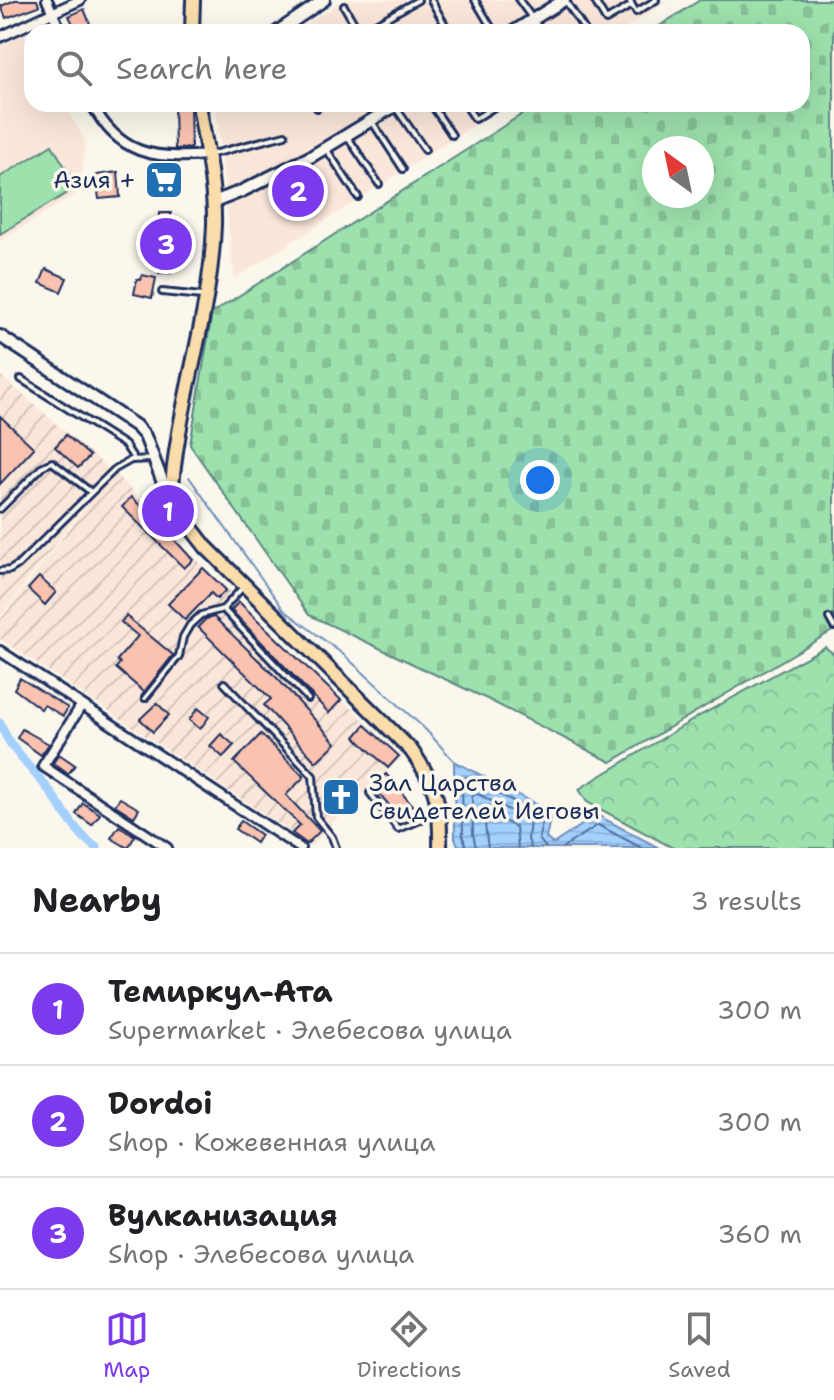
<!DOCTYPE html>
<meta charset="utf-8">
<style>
:root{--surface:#fff;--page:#f2f2f2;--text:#202124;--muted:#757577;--line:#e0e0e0;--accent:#7c3aed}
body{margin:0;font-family:"Shantell Sans",sans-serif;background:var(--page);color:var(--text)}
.compass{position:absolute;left:642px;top:136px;width:72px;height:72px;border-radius:50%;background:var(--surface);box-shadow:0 8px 32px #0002;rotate:327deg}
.you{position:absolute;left:540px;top:480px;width:28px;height:28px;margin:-20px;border:6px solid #fff;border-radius:50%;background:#1a73e8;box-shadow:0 0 0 12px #1a73e833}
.badge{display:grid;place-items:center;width:52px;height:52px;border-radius:50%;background:var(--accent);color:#fff;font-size:26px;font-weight:700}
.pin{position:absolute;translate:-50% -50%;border:4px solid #fff;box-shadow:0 2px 8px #0006}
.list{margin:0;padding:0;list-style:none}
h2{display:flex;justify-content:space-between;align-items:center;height:104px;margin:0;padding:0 32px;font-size:34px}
h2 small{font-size:26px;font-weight:400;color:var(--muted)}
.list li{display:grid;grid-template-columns:52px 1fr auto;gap:24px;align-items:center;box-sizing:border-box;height:112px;padding:0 32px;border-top:2px solid var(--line)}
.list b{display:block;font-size:30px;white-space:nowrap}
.list p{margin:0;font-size:26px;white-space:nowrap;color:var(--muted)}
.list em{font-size:26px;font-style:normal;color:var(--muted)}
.icon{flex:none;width:44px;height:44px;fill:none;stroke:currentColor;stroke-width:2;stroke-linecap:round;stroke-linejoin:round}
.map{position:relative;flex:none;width:834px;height:848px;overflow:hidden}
.search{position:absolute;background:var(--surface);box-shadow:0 8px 32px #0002;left:24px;right:24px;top:24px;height:88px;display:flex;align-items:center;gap:20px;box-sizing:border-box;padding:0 28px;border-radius:24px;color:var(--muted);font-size:30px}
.sheet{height:440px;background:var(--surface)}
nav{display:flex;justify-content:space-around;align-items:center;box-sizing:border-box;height:112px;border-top:2px solid var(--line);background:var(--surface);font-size:22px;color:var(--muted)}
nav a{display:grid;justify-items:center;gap:4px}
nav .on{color:var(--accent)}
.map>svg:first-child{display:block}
.built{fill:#fbe7da}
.industrial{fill:url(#industrial-furrows)}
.forest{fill:url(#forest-crowns);stroke:#5c8885;stroke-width:2}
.cemetery{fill:url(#cemetery-stones);stroke:#5c8885;stroke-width:2;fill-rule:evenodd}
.pitch{fill:#9de1ac;stroke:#5c8885;stroke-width:2}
.water{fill:url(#water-rules);stroke:#6d90be;stroke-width:2}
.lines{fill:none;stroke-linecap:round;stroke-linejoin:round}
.shore{stroke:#516f9e;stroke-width:2}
.stream{stroke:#6d90be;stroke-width:2}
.canal{stroke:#a3d0fe;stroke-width:9}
.building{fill:#fac2af;stroke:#1b2f5e;stroke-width:2}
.service-casing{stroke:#1b2f5e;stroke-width:10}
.minor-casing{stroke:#1b2f5e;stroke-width:14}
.tertiary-casing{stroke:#1b2f5e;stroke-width:16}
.primary-casing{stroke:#1b2f5e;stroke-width:18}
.service{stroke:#fbf7ec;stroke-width:4}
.minor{stroke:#fbf7ec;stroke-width:8}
.tertiary{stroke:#fbf7ec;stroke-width:10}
.primary{stroke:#fbddab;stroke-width:12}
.labels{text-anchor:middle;stroke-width:7;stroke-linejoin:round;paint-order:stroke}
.poi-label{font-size:24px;fill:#1b2f5e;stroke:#fbf7ec;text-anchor:end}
</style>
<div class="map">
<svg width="834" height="848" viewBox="0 0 834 848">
<defs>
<pattern id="industrial-furrows" width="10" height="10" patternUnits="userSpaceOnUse" patternTransform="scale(2)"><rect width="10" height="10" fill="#fbe7da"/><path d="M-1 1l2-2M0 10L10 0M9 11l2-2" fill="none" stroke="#d7c6be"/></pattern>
<pattern id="forest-crowns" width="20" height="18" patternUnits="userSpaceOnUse" patternTransform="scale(2)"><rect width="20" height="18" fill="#9de1ac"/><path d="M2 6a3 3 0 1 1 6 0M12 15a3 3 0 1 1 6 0" fill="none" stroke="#87c196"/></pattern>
<pattern id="cemetery-stones" width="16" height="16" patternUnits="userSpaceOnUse" patternTransform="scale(2)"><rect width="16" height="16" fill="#9de1ac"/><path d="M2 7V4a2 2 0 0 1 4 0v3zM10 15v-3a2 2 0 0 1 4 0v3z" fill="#87c196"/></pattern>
<pattern id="water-rules" width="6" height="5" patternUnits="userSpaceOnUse" patternTransform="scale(2)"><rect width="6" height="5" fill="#a3d0fe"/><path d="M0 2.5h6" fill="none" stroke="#8cb3dc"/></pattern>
</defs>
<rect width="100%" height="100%" fill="#fbf7ec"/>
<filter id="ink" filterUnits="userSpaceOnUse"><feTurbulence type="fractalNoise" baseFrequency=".0125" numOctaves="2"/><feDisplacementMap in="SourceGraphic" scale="16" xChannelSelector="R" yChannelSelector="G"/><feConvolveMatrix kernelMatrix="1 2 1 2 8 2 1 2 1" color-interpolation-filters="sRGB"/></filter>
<g filter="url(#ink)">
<g class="built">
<polygon points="344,0 669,0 619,32 294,32"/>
<polygon points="24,34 32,48 32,104 64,104 85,141 81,191 0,241 0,45"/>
<polygon points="216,104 507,104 234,279"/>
</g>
<g class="industrial">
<polygon points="0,375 111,471 0,617"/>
<polygon points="113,471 187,550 402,757 336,819 312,846 0,639 0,620"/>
</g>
<polygon class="forest" points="825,647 834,654 834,848 673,848 587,802 579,789 701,715"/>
<path class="cemetery" d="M 700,0 L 834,0 L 834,630 L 611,762 L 487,699 L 309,615 L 190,445 L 212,313 L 538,104 L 802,104 L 802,32 L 650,32 ZM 654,148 L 702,148 L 702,196 L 654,196 Z"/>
<polygon class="pitch" points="52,145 77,187 0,234 0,177"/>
<polygon class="water" points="454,761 547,810 550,819 546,838 553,844 597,815 659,848 459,848 455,838"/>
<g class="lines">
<g class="shore">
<polyline points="466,848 463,836 462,781 466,777 540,815 542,821 539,839 546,848"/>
<polyline points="476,848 473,834 472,797 476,793 530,821 528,839 531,848"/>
<polyline points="488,848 484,817 488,813 516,827 518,848"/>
<polyline points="562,848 598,825 642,848"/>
</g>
<polyline class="stream" points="189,477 284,610 344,655 426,730 454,761"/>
<path class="canal" d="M 0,723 C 10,750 31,767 48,789 C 64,810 75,833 97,848"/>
</g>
<g class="building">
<polygon points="15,0 37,0 39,6 6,18 1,6"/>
<polygon points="84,9 89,21 93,32 77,32 69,16"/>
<polygon points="174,104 190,104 191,148 175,149"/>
<polygon points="158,169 171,169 171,195 157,195"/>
<polygon points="118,172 120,197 99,199 96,175"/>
<polygon points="159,213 171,213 171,273 159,273 159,235 153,235 153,225 159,225"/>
<polygon points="46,269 67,278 61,292 40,283"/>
<polygon points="142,275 156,278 152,298 134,294 137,279 141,280"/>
<polygon points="0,416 34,448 0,484"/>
<polygon points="66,435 90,456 78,468 55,447"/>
<polygon points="131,497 162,526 193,560 184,568 122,507"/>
<polygon points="203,568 226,590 217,599 211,593 185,620 168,604"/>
<polygon points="39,577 56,592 45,605 28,589"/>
<polygon points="239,602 341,700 329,713 231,610"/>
<polygon points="126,616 173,655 144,692 116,668 120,663 117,660 138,636 121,622"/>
<polygon points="214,617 277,678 336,743 316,762 264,705 271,699 198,627 206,619"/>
<polygon points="20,678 68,708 63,716 44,705 41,709 14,689"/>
<polygon points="157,703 169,715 153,732 140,719"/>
<polygon points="198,708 209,717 200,729 189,720"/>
<polygon points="365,725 399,756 388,768 355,737"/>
<polygon points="22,729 49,744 41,755 17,738"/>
<polygon points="221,734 234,745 223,757 210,746"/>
<polygon points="261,734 304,777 286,795 320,831 307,844 292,833 300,825 234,762"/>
<polygon points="59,754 75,765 68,774 53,763"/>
<polygon points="386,774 412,805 398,816 373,786"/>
<polygon points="346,781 356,793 334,814 323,802"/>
<polygon points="120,798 139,809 134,817 115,805"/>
<polygon points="83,803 100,814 92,825 76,814"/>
<polygon points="241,821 261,835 256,843 235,829"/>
<polygon points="119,826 135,836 128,848 111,838"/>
</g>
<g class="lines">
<defs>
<g id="service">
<polyline points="431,0 449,32"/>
<polyline points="475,0 494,32"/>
<polyline points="519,0 542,32"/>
<polyline points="565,0 586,32"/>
<polyline points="594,0 606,20 632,5"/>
<polyline points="629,0 636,12 656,0"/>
<polyline points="344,6 359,32"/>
<polyline points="361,32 418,0"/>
<polyline points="315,104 317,108"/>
<polyline points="431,104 452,135"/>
<polyline points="465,104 475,119 499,104"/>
<polyline points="396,108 425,150"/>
<polyline points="373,123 403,169"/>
<polyline points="347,136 379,184"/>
<polyline points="327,150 358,197"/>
<polyline points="209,155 285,135"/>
<polyline points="162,292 202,296"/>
<polyline points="21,379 125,445 134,459"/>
<polyline points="0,509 43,466 52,462 91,492"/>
<polyline points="0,571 10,570 18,565 115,469 131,460 152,459"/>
<polyline points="223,609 243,587"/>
<polyline points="829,618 834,627"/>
<polyline points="224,683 313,776 316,817 332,837 336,848"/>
<polyline points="145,698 179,656 183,637 190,625 201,615 223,609 308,699"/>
<polyline points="370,793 398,829 435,814"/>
</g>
<g id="minor">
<polyline points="47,0 61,32"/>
<polyline points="0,37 80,0"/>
<path d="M 92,104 C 118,154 154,160 206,155"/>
<polyline points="0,651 300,848"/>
<polyline points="81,706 43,766 167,848"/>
</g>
<g id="tertiary">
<polyline points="277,32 324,0"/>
<polyline points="513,32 564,0"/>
<polyline points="214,202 242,191 312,156 398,104"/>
<polyline points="0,336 136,426 145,436 170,501"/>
</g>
<g id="primary">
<polyline points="192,32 193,0"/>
<path d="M 199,104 C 205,144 215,185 214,225 C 211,319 175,409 171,502 L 206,547 L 411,750 C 437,786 441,804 440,848"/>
</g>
</defs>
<use href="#service" class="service-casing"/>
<use href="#minor" class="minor-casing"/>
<use href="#tertiary" class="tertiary-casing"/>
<use href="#primary" class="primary-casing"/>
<use href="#service" class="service"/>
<use href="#minor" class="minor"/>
<use href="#tertiary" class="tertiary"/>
<use href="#primary" class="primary"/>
</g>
</g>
<defs>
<symbol id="supermarket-square" viewBox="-11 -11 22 22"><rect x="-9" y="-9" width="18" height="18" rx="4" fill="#1f6fb2" stroke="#fbf7ec"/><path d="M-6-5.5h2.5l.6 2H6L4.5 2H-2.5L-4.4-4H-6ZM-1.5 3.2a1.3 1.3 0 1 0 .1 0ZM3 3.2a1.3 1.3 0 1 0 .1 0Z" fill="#fff"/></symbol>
<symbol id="church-square" viewBox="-11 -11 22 22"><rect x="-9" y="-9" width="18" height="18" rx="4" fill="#1f6fb2" stroke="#fbf7ec"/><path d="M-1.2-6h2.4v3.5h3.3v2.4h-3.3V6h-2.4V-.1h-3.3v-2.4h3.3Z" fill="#fff"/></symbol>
</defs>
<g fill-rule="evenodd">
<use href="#supermarket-square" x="142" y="158" width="44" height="44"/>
<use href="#church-square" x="319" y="775" width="44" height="44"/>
</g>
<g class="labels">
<g class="poi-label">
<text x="136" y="188">Азия +</text>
<text x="369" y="791" text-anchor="start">Зал Царства<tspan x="369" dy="28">Свидетелей Иеговы</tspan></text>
</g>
</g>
</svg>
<svg class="compass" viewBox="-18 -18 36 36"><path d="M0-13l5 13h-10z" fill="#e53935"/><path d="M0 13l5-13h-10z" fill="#757577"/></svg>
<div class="you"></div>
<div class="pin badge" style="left:168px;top:511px">1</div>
<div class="pin badge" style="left:298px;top:191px">2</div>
<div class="pin badge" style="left:166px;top:244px">3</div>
<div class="search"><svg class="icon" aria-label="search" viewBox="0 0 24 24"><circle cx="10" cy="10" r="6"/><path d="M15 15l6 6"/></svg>Search here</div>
</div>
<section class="sheet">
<h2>Nearby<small>3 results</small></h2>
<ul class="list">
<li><span class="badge">1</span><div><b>Темиркул-Ата</b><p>Supermarket · Элебесова улица</p></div><em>300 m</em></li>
<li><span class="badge">2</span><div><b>Dordoi</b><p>Shop · Кожевенная улица</p></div><em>300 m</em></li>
<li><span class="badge">3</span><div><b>Вулканизация</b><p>Shop · Элебесова улица</p></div><em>360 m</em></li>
</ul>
</section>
<nav>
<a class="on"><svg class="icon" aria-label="map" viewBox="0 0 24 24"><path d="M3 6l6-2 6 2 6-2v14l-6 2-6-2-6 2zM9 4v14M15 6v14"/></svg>Map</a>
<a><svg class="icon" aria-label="directions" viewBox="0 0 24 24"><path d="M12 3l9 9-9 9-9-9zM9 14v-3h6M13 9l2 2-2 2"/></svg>Directions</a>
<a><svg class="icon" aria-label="saved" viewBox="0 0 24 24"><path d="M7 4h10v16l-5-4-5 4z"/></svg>Saved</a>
</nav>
